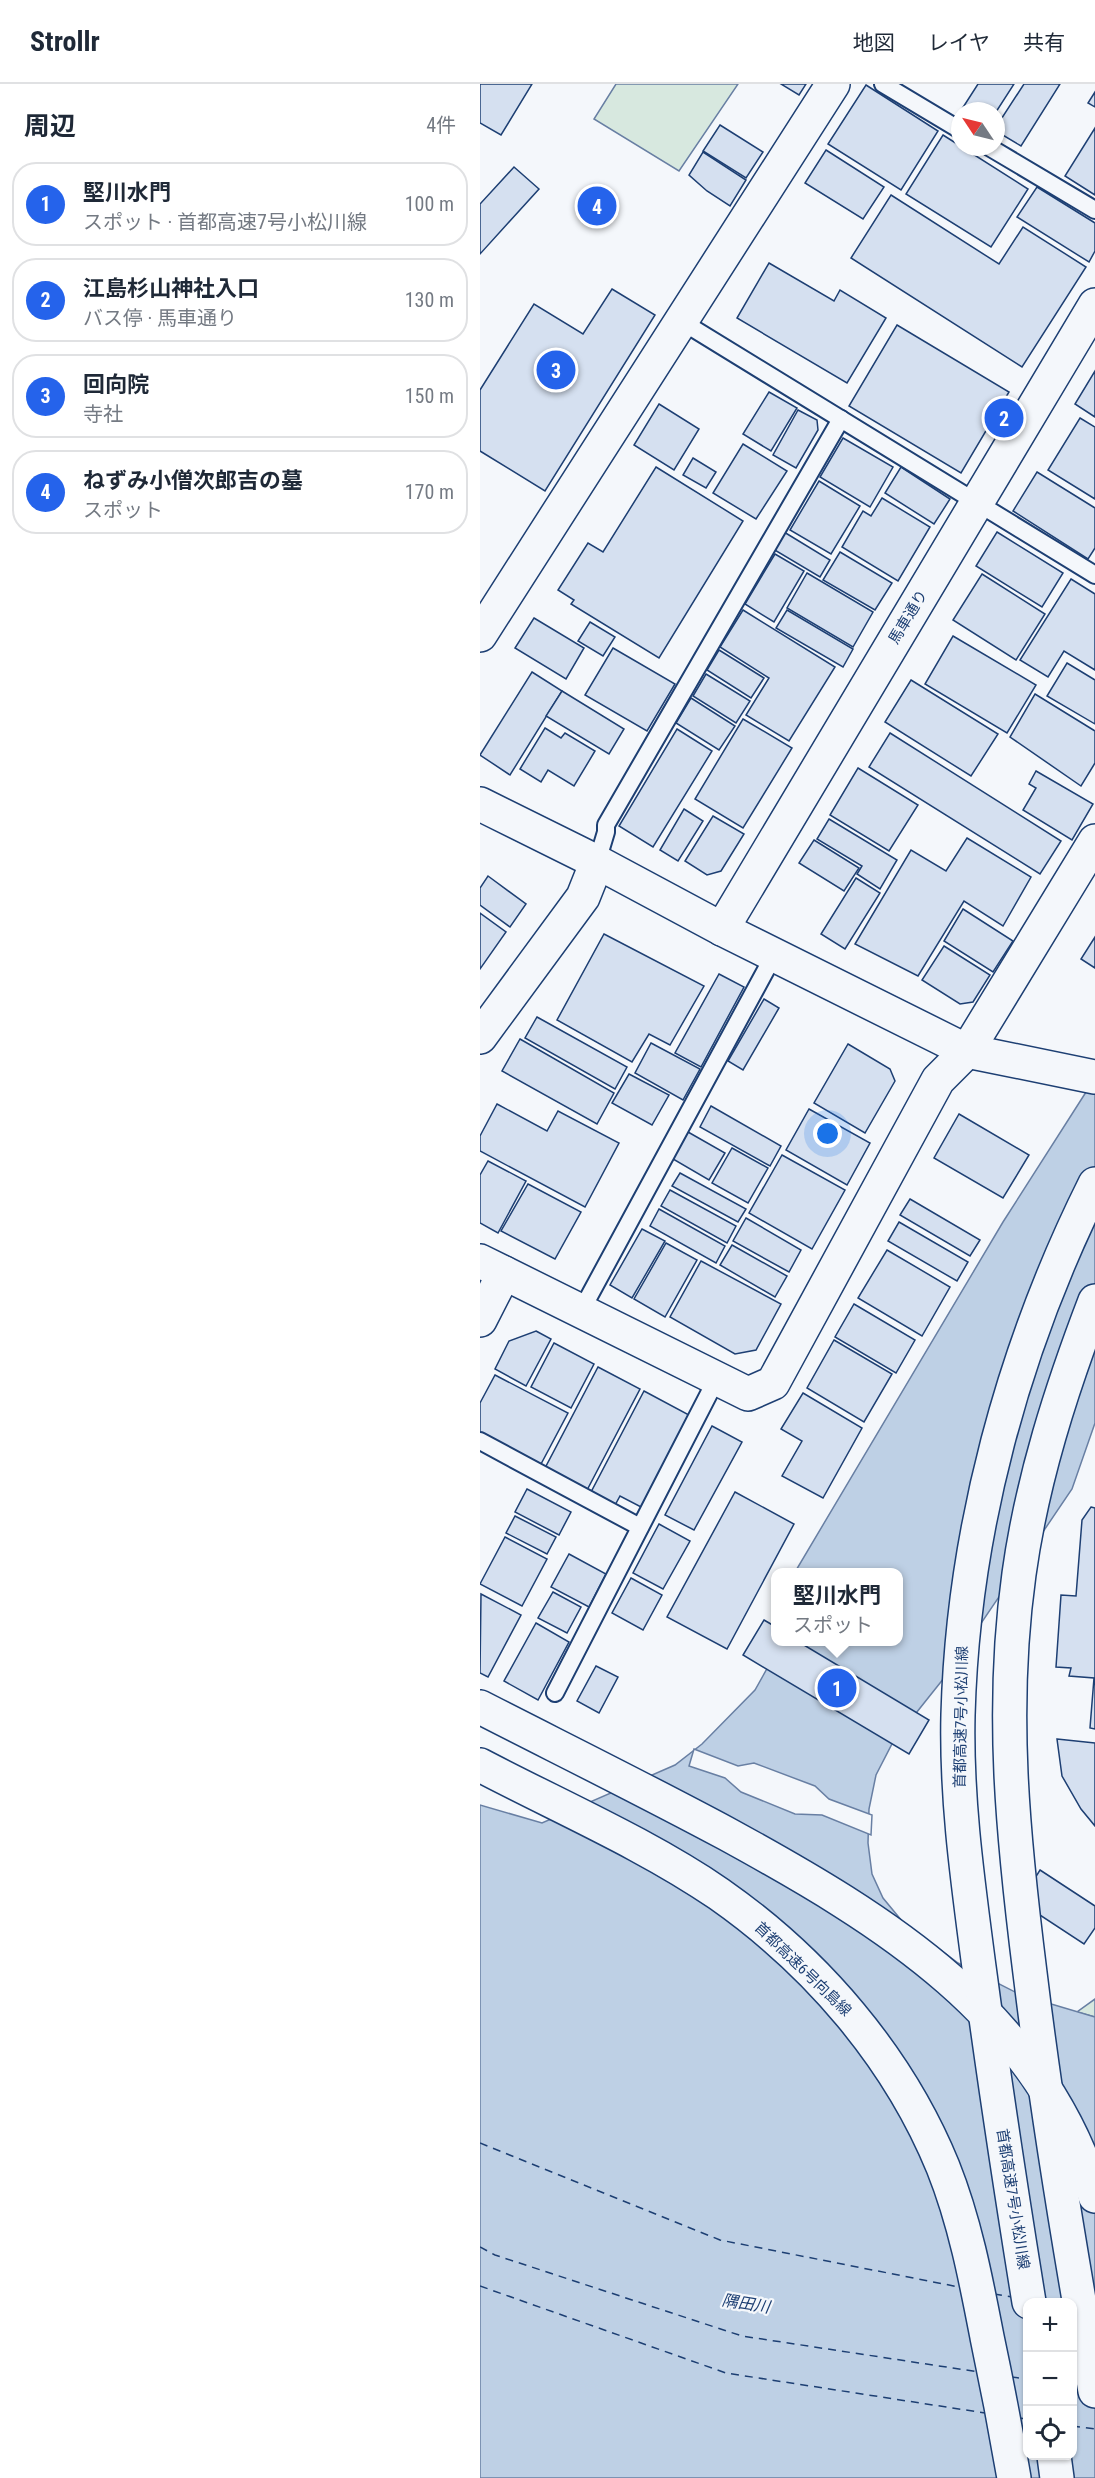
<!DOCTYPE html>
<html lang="ja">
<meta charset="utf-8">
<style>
:root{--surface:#fff;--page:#f6f6f7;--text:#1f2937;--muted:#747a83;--line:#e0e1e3;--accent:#2563eb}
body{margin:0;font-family:"Roboto Condensed","Noto Sans JP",sans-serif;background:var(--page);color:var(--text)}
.controls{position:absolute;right:18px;bottom:18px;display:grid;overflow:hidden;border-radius:12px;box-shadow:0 2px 4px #0004}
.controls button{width:54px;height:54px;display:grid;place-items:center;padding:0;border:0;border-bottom:2px solid var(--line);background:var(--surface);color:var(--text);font:30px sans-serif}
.compass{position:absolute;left:471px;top:18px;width:54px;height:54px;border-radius:50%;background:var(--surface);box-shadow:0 2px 4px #0004;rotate:305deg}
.you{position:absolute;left:348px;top:1050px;width:21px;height:21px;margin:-15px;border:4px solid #fff;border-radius:50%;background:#1a73e8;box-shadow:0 0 0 9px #1a73e833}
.badge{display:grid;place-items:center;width:39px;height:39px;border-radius:50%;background:var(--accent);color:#fff;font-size:20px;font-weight:700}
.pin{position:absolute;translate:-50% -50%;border:3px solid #fff;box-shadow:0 2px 6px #0006}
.popup{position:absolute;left:291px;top:1484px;width:132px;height:78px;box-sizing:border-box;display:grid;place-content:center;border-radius:12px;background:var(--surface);filter:drop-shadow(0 2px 4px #0005);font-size:20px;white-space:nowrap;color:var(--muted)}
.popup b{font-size:22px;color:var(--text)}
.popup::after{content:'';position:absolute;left:50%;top:100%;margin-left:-12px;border:12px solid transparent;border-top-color:var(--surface)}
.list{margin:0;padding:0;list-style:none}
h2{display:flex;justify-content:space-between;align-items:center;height:78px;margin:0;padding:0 24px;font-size:26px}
h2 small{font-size:20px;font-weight:400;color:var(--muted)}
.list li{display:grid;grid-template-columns:39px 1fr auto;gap:18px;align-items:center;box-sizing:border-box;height:84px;margin:0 12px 12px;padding:0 12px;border:2px solid var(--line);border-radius:24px}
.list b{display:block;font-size:22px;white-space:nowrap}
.list p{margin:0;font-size:20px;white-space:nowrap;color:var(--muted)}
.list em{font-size:20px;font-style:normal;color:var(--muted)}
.icon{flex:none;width:33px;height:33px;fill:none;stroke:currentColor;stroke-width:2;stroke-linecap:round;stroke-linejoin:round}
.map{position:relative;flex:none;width:615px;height:2394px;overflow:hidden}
header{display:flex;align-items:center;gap:36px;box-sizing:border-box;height:84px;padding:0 30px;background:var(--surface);border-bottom:2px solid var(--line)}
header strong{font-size:28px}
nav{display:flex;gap:33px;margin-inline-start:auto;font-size:21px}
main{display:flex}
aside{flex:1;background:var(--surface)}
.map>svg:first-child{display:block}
.green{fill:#d7e8df;stroke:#687fa3;stroke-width:1.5}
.water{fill:#bed0e5;stroke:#687fa3;stroke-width:1.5;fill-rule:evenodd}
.pier{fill:#f4f7fb;stroke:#687fa3;stroke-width:1.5}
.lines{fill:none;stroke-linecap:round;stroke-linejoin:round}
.ferry{stroke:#1d3f73;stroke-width:1.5;stroke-dasharray:8 6;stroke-linecap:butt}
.building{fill:#d5e0f0;stroke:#1d3f73;stroke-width:1.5}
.lane-casing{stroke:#1d3f73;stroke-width:20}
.street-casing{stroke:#1d3f73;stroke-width:36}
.secondary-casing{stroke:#1d3f73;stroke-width:36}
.highway-casing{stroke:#1d3f73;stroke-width:36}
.lane{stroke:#f4f7fb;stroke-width:16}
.street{stroke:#f4f7fb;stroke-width:33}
.secondary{stroke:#f4f7fb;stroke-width:33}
.highway{stroke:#f4f7fb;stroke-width:33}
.labels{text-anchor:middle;stroke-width:4.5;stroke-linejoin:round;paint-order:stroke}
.street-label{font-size:15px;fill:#1d3f73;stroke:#f4f7fb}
.water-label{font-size:16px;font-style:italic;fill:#1d3f73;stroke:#f4f7fb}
</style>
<header>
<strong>Strollr</strong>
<nav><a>地図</a><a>レイヤ</a><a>共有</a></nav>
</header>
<main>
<aside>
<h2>周辺<small>4件</small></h2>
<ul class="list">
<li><span class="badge">1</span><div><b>堅川水門</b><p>スポット · 首都高速7号小松川線</p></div><em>100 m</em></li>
<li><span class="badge">2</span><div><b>江島杉山神社入口</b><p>バス停 · 馬車通り</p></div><em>130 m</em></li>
<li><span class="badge">3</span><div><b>回向院</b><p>寺社</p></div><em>150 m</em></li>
<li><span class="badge">4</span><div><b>ねずみ小僧次郎吉の墓</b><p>スポット</p></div><em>170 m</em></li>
</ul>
</aside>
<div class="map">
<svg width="615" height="2394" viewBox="0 0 615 2394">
<rect width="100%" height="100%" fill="#f4f7fb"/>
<g class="green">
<polygon points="136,0 258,0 199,87 114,35"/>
<polygon points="615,1915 615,1933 597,1928"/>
</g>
<path class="water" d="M 615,994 L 615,1339 L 592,1405 L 464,1594 L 413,1658 L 396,1691 L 389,1725 L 388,1759 L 392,1790 L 403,1814 L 422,1837 L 478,1879 L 541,1911 L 615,1933 L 615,2394 L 0,2394 L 0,1721 L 62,1739 L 195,1681 L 222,1660 L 275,1606 L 302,1558 L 418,1558 L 418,1488 L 315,1488 L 523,1138 ZM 548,2218 L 592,2218 L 592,2372 L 548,2372 Z"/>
<polygon class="pier" points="214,1665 258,1682 274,1679 335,1702 349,1715 392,1731 391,1751 342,1731 315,1730 261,1708 245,1694 209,1682"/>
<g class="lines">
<g class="ferry">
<polyline points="0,2059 240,2156 479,2203"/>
<polyline points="0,2163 15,2171 262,2252 499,2288"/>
<polyline points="0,2202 246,2289 505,2329"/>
<polyline points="514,2210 532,2213"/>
<polyline points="531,2293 548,2295"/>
<polyline points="592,2302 599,2303"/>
<polyline points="539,2334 548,2335"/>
<polyline points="592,2342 615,2345"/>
</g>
</g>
<g class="building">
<polygon points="0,0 52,0 21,51 0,39"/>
<polygon points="301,0 326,0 319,11"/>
<polygon points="498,0 534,0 516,28 484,27 482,25"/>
<polygon points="544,0 580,0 541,62 516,47 516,43"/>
<polygon points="386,1 458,47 421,106 348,60"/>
<polygon points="615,8 615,23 608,19"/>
<polygon points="240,41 283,68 266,94 223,67"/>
<polygon points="615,44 615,111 585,92"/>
<polygon points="463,51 548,105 511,163 426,110"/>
<polygon points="346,66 404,103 383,135 325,99"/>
<polygon points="223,68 266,96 250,122 227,107 209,91"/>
<polygon points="34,83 59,105 0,170 0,120"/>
<polygon points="557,103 615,139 615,167 609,178 537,133"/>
<polygon points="411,111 519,180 543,143 606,183 542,283 371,174"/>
<polygon points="289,179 354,217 360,206 406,234 367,299 257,234"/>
<polygon points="132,205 175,231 65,407 0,367 0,306 54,220 103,250"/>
<polygon points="417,241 529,308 481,389 369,322"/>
<polygon points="615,287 615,333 595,320"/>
<polygon points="289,308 317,324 291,367 263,350"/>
<polygon points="179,320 219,345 194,386 154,361"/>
<polygon points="318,326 337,336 338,346 316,384 293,371"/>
<polygon points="600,334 615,343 615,415 568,386"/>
<polygon points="363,354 413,383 390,423 340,393"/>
<polygon points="263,360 307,387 276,435 233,409"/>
<polygon points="213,374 236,388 226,404 203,391"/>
<polygon points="176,383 263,437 179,574 91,520 94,516 78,506 108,459 123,468"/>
<polygon points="421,383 470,415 454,440 405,409"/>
<polygon points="557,388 615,424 615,464 608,475 533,427"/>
<polygon points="339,397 380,422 351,470 310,446"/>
<polygon points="402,414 450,443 418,497 362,463 383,427 391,432"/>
<polygon points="304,448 350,476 340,493 293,465"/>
<polygon points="517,448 583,489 562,523 496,482"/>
<polygon points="360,468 412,499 395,526 343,496"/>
<polygon points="295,470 324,487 294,538 265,520"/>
<polygon points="327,489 393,528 373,563 307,524"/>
<polygon points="502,490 565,530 536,576 473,536"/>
<polygon points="591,495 615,510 615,586 584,567 568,593 540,576"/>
<polygon points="263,526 355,583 309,657 266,631 289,594 240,563"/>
<polygon points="307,526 373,565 363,583 296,544"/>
<polygon points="54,534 104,564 86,595 35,564"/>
<polygon points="110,538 135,553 123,572 98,557"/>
<polygon points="473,552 556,601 527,649 445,600"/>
<polygon points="133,564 195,600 167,647 105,611"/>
<polygon points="239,566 284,594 271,614 227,586"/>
<polygon points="587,579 615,596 615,640 567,612"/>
<polygon points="52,588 82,607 30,691 0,671"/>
<polygon points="226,590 270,617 256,639 213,612"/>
<polygon points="431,596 518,650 491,692 405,638"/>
<polygon points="82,607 144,645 129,670 66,632"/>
<polygon points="555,610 615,647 615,679 601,702 530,653"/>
<polygon points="211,614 255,642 239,666 196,639"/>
<polygon points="263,635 312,664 263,744 215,715"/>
<polygon points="65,644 81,654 85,649 115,667 94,702 68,686 61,698 40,685"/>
<polygon points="197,645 232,667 173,763 139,742"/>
<polygon points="410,649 581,757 560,790 389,683"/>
<polygon points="378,684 438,721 409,767 350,731"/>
<polygon points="556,687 613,720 592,756 543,726 556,704 549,700"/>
<polygon points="204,725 223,737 198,777 180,766"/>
<polygon points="233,732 264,750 241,787 227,791 205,777"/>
<polygon points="349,735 417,776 400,805 377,790 382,782 337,755"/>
<polygon points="487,754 551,793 523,842 484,817 438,892 375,860 431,766 466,787"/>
<polygon points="334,756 379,784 364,807 319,779"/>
<polygon points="8,792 46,820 30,843 0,821 0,804"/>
<polygon points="376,794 400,809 365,865 341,850"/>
<polygon points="483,825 533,857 513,888 464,857"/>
<polygon points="0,829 26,848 0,885"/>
<polygon points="124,850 224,902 190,961 169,950 152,978 77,936"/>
<polygon points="615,853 615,884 601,875"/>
<polygon points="464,862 510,891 493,918 480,920 442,896"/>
<polygon points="239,890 264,903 221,983 195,969"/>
<polygon points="284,915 299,924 263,986 248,977"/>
<polygon points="57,933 147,983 135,1005 45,954"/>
<polygon points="40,955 134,1009 117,1040 22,987"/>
<polygon points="171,959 220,985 203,1016 155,989"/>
<polygon points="368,960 410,985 415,997 385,1049 334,1019"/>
<polygon points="149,990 189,1011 172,1041 132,1019"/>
<polygon points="17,1020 67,1047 78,1027 139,1059 105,1123 0,1067 0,1052"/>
<polygon points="231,1022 301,1062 290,1082 220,1043"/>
<polygon points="329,1025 390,1059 367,1101 306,1066"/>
<polygon points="479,1030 549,1071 523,1114 454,1074"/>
<polygon points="208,1048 245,1069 229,1096 193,1075"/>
<polygon points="252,1064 288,1084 268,1119 232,1099"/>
<polygon points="302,1071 365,1106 332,1165 269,1129"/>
<polygon points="8,1077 46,1097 18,1149 0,1139 0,1091"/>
<polygon points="200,1089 266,1125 258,1138 192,1102"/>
<polygon points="48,1100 101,1128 75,1175 21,1147"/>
<polygon points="190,1106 256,1142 247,1159 181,1122"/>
<polygon points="430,1115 500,1156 490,1172 420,1131"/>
<polygon points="179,1125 245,1162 236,1179 170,1142"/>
<polygon points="266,1134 321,1166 309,1188 253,1157"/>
<polygon points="419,1138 488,1178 477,1197 408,1157"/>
<polygon points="162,1145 185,1157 152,1214 130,1201"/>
<polygon points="186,1159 217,1176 185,1233 154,1215"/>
<polygon points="252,1161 307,1192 295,1213 240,1181"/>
<polygon points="407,1166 470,1203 442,1252 378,1214"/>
<polygon points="221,1177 301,1220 276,1266 255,1270 190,1233"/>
<polygon points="374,1220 435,1256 416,1289 355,1253"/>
<polygon points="56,1247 71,1255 46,1302 15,1285 29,1257"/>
<polygon points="354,1256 412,1290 384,1338 327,1304"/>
<polygon points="74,1259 114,1280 91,1324 51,1303"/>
<polygon points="118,1283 160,1305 106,1408 64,1386"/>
<polygon points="15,1291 88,1329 61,1380 0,1349 0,1319"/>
<polygon points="164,1307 209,1331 161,1423 140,1412 134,1423 110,1410"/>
<polygon points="323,1309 382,1344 343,1414 302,1392 322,1357 301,1345"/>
<polygon points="232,1342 262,1358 214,1446 185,1431"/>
<polygon points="47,1405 91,1428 79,1451 35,1428"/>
<polygon points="255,1408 314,1440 247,1565 187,1533"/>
<polygon points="611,1423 615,1424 615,1645 610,1644 614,1594 589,1592 591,1584 576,1583 581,1511 596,1512 602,1436"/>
<polygon points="35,1432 76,1453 67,1470 26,1449"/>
<polygon points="179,1440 210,1457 183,1505 153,1489"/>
<polygon points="25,1453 67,1475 42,1522 0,1500"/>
<polygon points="89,1470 126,1490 109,1523 71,1503"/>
<polygon points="151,1494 182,1511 163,1546 132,1529"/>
<polygon points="73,1508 101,1523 87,1549 58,1534"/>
<polygon points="1,1510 41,1531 8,1593 0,1589"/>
<polygon points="284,1536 296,1543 296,1558 319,1558 449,1636 429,1670 263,1571"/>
<polygon points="56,1539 89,1558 58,1616 24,1597"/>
<polygon points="116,1582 138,1593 119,1629 97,1617"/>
<polygon points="577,1655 615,1659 615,1742 601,1725 582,1692"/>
<polygon points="560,1786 615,1822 615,1844 604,1860 540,1818"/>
</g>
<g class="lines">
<defs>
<g id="lane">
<polyline points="403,0 480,46"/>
<polyline points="509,63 615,126"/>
<polyline points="201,237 615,491"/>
<polyline points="117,778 126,748 126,741 361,335"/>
<polyline points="100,1229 294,871"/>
<polyline points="0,1357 160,1443"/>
<polyline points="75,1609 236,1296"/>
</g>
<g id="street">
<polyline points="0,551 353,0"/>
<polyline points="242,845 615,221"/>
<polyline points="0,953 103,813 117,778"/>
<polyline points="487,967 615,757"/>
<polyline points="0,1236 24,1189"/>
</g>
<g id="secondary">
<polyline points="0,720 117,778 242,845 487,967 615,993"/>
<polyline points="0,1177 268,1310 293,1299 458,996 487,967"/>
</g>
<g id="highway">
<path d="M 615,1217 C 581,1306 552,1396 539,1490 C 520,1626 533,1754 550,1889 C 567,2029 590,2168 615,2307"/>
<path d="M 0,1623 C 82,1665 165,1706 247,1750 C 404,1836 559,1930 615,2112"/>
<path d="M 0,1681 C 78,1722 166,1760 239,1810 C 336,1878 418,1973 463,2083 C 485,2138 496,2196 507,2253 C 517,2300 526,2347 534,2394"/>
<path d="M 549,2218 C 531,2107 514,1995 499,1883 C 488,1799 476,1716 478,1631 C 483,1448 533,1264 615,1100"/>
<polyline points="574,2372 577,2394"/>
</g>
</defs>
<use href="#lane" class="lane-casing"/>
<use href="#street" class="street-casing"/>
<use href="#secondary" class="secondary-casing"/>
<use href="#highway" class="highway-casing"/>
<use href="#lane" class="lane"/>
<use href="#street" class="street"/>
<use href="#secondary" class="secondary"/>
<use href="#highway" class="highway"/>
</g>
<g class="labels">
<g class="street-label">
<text transform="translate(428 533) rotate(-59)" y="5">馬車通り</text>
<text transform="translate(481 1633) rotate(-89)" y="5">首都高速7号小松川線</text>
<text transform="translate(323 1885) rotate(44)" y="5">首都高速6号向島線</text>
<text transform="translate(533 2115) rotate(81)" y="5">首都高速7号小松川線</text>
</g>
<g class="water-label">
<text transform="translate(266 2219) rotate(9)" y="6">隅田川</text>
</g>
</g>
</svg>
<div class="controls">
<button>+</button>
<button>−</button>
<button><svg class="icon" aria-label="locate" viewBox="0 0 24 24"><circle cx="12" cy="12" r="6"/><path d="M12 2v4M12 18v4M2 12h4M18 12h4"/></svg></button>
</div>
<svg class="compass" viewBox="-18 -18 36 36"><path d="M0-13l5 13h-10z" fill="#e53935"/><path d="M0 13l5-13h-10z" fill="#747a83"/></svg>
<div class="you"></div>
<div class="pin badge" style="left:357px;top:1604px">1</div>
<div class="popup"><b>堅川水門</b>スポット</div>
<div class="pin badge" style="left:524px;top:334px">2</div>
<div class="pin badge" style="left:76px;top:286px">3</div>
<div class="pin badge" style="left:117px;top:122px">4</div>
</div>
</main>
